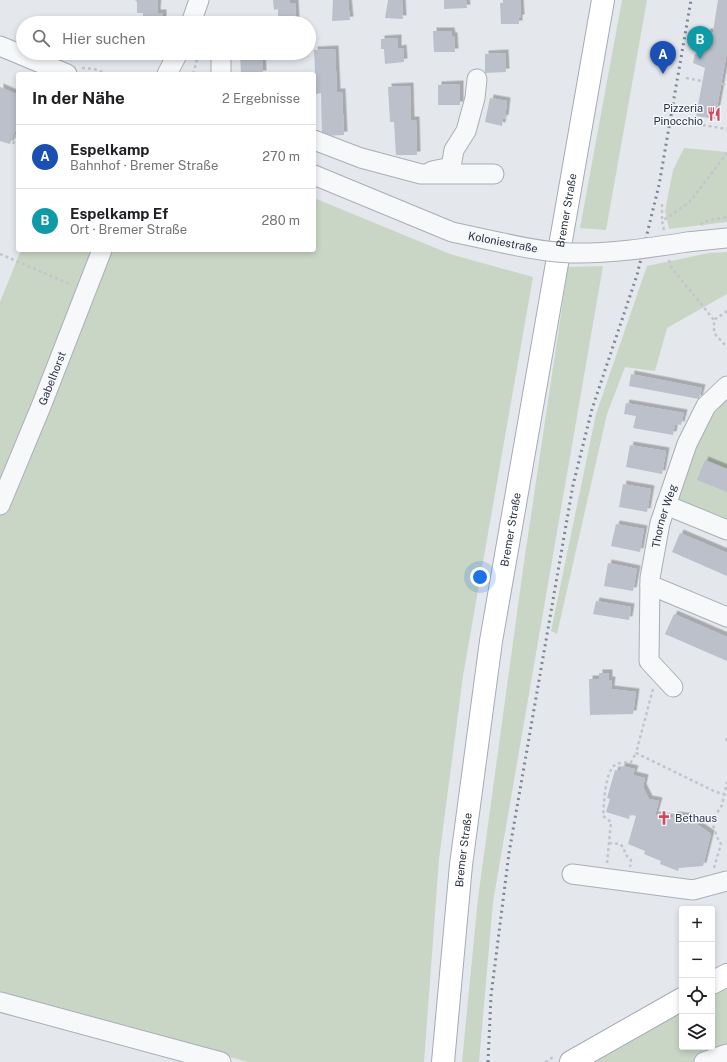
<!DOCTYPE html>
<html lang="de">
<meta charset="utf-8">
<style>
:root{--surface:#fff;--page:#f2f2f2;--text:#202124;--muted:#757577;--line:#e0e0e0;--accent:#b45309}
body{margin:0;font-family:"Public Sans",sans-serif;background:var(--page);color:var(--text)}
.controls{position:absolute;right:12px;bottom:12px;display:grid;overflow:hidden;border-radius:4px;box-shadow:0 2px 6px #0003}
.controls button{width:36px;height:36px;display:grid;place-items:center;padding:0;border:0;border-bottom:1px solid var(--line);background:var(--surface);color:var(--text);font:20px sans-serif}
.you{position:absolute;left:480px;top:577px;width:14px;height:14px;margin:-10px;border:3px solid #fff;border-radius:50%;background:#1a73e8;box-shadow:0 0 0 6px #1a73e833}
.badge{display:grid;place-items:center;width:26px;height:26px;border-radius:50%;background:var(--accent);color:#fff;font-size:13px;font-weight:700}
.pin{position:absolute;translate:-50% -33px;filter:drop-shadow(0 1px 2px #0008)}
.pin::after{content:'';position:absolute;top:21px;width:14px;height:12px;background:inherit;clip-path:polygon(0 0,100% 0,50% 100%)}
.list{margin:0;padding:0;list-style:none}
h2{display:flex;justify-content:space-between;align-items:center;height:52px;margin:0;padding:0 16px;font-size:17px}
h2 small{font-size:13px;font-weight:400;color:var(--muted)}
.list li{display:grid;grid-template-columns:26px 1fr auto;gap:12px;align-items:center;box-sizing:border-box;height:64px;padding:0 16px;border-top:1px solid var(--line)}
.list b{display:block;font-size:15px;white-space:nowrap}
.list p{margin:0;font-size:13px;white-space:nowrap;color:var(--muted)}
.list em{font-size:13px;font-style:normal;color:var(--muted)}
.icon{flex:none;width:22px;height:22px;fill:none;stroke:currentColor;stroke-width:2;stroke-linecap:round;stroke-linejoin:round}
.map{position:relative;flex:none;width:727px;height:1062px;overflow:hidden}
.search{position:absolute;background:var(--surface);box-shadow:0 2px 6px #0003;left:16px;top:16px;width:300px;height:44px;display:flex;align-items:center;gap:10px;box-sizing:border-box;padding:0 14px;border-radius:22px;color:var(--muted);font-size:15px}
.panel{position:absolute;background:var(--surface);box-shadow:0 2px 6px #0003;left:16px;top:72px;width:300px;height:180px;border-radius:4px}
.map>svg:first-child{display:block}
.green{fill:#c9d6c5}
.building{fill:#bbc0ca;filter:url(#shadow)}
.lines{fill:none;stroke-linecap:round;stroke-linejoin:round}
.minor-casing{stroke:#a9aeb7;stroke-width:21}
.major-casing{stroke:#a3abb8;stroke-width:24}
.path{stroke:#c2c5cb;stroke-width:2.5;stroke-dasharray:3 3;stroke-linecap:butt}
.minor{stroke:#f7f8fa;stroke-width:19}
.major{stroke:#fff;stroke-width:22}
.rail{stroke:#7d8696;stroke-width:3;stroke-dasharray:2 4;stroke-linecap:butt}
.minor-bridge-casing{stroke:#a9aeb7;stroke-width:21;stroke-linecap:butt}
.minor-bridge{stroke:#f7f8fa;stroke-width:19}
.labels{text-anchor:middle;stroke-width:3;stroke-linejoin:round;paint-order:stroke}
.poi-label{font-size:11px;fill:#2b3445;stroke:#f4f6f9;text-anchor:end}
.street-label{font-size:11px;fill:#2b3445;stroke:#f4f6f9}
</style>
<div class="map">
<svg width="727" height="1062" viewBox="0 0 727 1062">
<defs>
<filter id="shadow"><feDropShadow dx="3.5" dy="-3.5" stdDeviation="0" flood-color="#0004"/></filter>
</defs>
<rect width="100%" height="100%" fill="#e4e7ec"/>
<g class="green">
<polygon points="622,0 647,0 606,230 580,228"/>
<polygon points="684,148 727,152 727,222 669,229 665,211 673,170"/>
<polygon points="314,198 450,254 533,277 463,676 439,859 424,1062 248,1062 0,995 0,302 21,250 314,250"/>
<polygon points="727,252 727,294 667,328 655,371 625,367 607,414 557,634 551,631 596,414 647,266 709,253"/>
<polygon points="603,266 493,902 479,1062 462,1062 478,898 523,569 568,267"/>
<polygon points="727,399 727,526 672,504 710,413"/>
<polygon points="727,980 727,1062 590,1062 682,1007 682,1047 712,1047 712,989"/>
</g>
<g class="building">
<polygon points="135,0 158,0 157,13 163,13 163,23 142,23 143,13 137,13 137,2"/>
<polygon points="273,0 290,0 290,3 295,3 296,21 278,21 278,9 274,10"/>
<polygon points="333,0 348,0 350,20 332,21"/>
<polygon points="388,0 402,0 403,19 385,18"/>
<polygon points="444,0 466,0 467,8 444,9"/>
<polygon points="503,0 520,0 521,18 519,18 519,24 501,24 500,3 503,3"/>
<polygon points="718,0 727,0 727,52 715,119 696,116 705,68 693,63 695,54 701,54 702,48 705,49 707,32 713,32"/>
<polygon points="433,31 451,31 452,36 454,36 455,52 434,52"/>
<polygon points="398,38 398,49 403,48 404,62 385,64 384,49 381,49 381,39"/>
<polygon points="335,49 337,92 342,92 344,135 322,136 321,93 316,94 314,50"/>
<polygon points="240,53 262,53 263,74 241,74"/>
<polygon points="505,53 506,72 485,73 485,54"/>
<polygon points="460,84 460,105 438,105 438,85"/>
<polygon points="410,86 411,120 416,120 417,155 396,155 394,122 390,122 388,87"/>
<polygon points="0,87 18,95 18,124 10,144 0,141"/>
<polygon points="490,98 507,101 505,119 503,118 502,126 485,122"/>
<polygon points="631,374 702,388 699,399 629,386"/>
<polygon points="626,403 684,413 681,425 675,424 673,435 633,428 636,416 624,414"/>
<polygon points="630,445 666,451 662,474 626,467"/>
<polygon points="705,460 727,469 727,492 697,480"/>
<polygon points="623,484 651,489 647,512 619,507"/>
<polygon points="616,524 644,529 640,552 611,546"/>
<polygon points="680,533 727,553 727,576 672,552"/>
<polygon points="608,563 637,569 633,591 604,586"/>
<polygon points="596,601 631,607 629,620 593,614"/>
<polygon points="674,614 727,637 727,661 665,634"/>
<polygon points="599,673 609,673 609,680 612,680 611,689 636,692 633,714 590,715 589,679 599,679"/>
<polygon points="622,766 635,769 633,775 645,778 643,787 649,799 659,801 655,815 673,818 674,815 693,817 692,821 711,834 703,866 679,868 678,871 660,864 661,861 644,854 645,851 628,844 636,816 630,814 629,819 606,812 610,799 607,798 615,770 620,771"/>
</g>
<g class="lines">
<defs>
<g id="minor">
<polyline points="191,23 199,0"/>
<polyline points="0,46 67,74"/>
<polyline points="221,53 221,74"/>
<polyline points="167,74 178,53"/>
<polyline points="314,140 361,158 421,174 494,174"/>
<polyline points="432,171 451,167 454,150 466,131 475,98 477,79"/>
<polyline points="314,175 452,232 503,243"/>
<polyline points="687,242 727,238"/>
<path id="s1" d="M 0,505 L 42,404 L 102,250"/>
<polyline points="666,505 727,530"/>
<polyline points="650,585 727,617"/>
<path id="s2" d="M 673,687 L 649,661 L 650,578 L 660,523 L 687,444 L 706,406 L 727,386"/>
<polyline points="572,874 693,890 727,881"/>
<polyline points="0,1002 221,1062"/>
<polyline points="704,1062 727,1054"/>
</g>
<g id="major">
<polyline points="712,983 727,975"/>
<path id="s3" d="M 443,1062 L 461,865 L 491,641 L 603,0"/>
<polyline points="571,1062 682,999"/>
</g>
</defs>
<use href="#minor" class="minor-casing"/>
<use href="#major" class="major-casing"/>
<g class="path">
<polyline points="82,68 94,69 108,74"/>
<polyline points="193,74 199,53"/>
<polyline points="686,78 702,81"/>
<polyline points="722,84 727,85"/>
<polyline points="679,121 727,129"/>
<polyline points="13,144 18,133"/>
<polyline points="662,204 662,221"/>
<polyline points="701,225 703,222 727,217"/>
<polyline points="664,230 662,221 689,203 727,153"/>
<polyline points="0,254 72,285"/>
<polyline points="669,260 671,267 714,320"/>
<polyline points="727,311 714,320 714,333 727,347"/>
<polyline points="653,689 636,753 716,792 727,795"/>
<polyline points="726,738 727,741"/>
<polyline points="609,843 620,844 624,848 625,854 631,860 630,867"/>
<path d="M 607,863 L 611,822 L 603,816 C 604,803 605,772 615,765 C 619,762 626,763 631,762 L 636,753"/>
<path d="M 714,868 L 721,844 C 718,841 713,826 712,821 L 722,805 L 727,782"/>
<polyline points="545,1062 555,1056"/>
</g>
<use href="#minor" class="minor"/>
<use href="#major" class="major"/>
<polyline class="rail" points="488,1062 491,996 509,853 573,485 592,409 637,275 659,185 691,0"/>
<defs>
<path id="minor-bridge" d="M 503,243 C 525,248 548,252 570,253 C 609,254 649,248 687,242"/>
</defs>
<use href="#minor-bridge" class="minor-bridge-casing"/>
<use href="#minor-bridge" class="minor-bridge"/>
</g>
<defs>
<symbol id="restaurant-bare" viewBox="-9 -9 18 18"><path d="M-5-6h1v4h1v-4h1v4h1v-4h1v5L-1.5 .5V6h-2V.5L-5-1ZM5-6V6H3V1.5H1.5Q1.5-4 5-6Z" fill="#d1495b" stroke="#f4f6f9" stroke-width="2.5" paint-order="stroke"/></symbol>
<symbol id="church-bare" viewBox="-9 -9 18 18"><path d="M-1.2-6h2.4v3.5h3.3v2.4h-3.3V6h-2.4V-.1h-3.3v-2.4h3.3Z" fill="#d1495b" stroke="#f4f6f9" stroke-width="2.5" paint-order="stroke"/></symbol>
</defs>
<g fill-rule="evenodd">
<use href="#restaurant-bare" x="704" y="104" width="20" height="20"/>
<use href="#church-bare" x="654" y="808" width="20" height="20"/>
</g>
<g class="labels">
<g class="poi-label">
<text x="703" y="112">Pizzeria<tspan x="703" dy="13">Pinocchio</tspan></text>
<text x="675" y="822" text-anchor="start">Bethaus</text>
</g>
<g class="street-label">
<text dy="4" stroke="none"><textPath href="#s3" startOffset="861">Bremer Straße</textPath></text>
<text transform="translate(503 242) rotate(11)" y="4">Koloniestraße</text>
<text dy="4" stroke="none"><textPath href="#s1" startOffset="137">Gabelhorst</textPath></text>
<text dy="4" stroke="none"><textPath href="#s2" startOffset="182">Thorner Weg</textPath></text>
<text dy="4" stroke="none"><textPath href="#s3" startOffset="537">Bremer Straße</textPath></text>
<text dy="4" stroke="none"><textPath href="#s3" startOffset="213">Bremer Straße</textPath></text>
</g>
</g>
</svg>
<div class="controls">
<button>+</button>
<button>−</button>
<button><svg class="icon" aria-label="locate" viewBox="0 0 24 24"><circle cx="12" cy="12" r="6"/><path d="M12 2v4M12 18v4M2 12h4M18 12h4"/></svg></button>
<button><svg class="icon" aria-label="layers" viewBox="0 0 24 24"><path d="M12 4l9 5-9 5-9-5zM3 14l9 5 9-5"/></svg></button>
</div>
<div class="you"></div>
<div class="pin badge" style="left:663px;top:74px;background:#1a4fb4">A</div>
<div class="pin badge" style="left:700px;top:59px;background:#0f9aa8">B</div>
<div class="search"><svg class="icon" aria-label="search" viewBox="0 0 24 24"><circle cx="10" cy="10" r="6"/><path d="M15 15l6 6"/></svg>Hier suchen</div>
<section class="panel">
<h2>In der Nähe<small>2 Ergebnisse</small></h2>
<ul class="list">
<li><span class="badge" style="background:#1a4fb4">A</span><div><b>Espelkamp</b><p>Bahnhof · Bremer Straße</p></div><em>270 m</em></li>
<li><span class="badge" style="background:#0f9aa8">B</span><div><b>Espelkamp Ef</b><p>Ort · Bremer Straße</p></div><em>280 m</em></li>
</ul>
</section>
</div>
